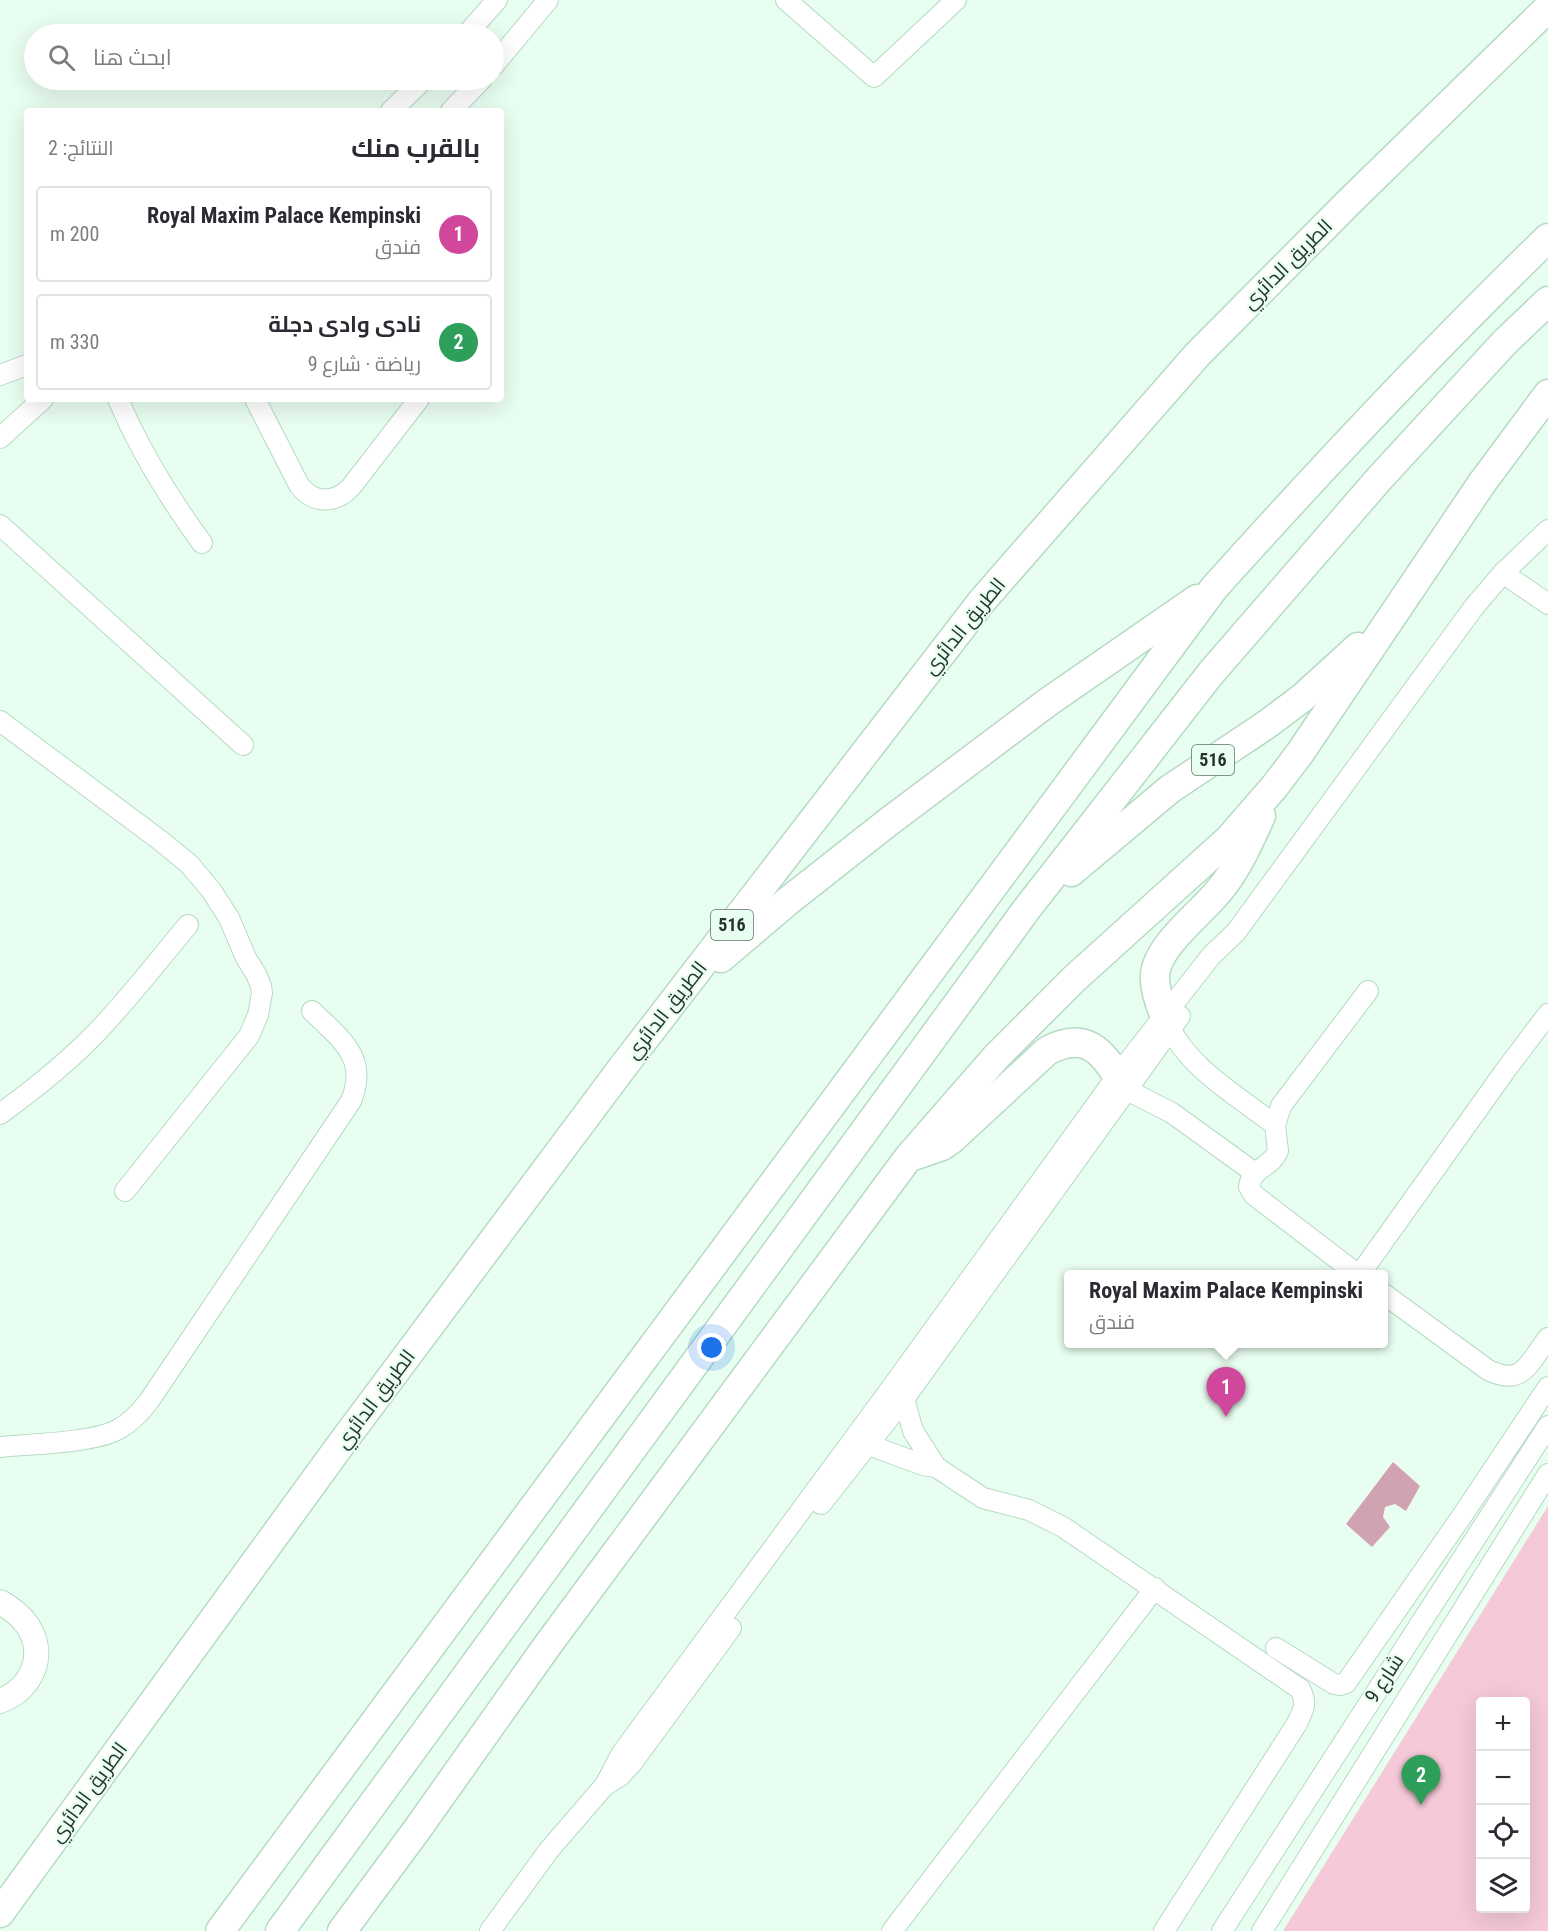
<!DOCTYPE html>
<html lang="ar">
<meta charset="utf-8">
<style>
:root{--surface:#fff;--page:#f7f7f7;--text:#2b2b33;--muted:#7c7c81;--line:#e1e1e2;--accent:#a61a5f}
body{margin:0;font-family:"Roboto Condensed",Cairo,sans-serif;background:var(--page);color:var(--text);direction:rtl}
.controls{position:absolute;right:18px;bottom:18px;display:grid;overflow:hidden;border-radius:6px;box-shadow:0 6px 24px #0002}
.controls button{width:54px;height:54px;display:grid;place-items:center;padding:0;border:0;border-bottom:2px solid var(--line);background:var(--surface);color:var(--text);font:30px sans-serif}
.you{position:absolute;left:712px;top:1348px;width:21px;height:21px;margin:-15px;border:4px solid #fff;border-radius:50%;background:#1a73e8;box-shadow:0 0 0 9px #1a73e833}
.badge{display:grid;place-items:center;width:39px;height:39px;border-radius:50%;background:var(--accent);color:#fff;font-size:20px;font-weight:700}
.pin{position:absolute;translate:-50% -50px;filter:drop-shadow(0 2px 3px #0008)}
.pin::after{content:'';position:absolute;top:32px;width:21px;height:18px;background:inherit;clip-path:polygon(0 0,100% 0,50% 100%)}
.popup{position:absolute;left:1064px;top:1270px;width:324px;height:78px;box-sizing:border-box;display:grid;place-content:center;border-radius:6px;background:var(--surface);filter:drop-shadow(0 2px 4px #0005);font-size:20px;white-space:nowrap;color:var(--muted)}
.popup b{font-size:22px;color:var(--text)}
.popup::after{content:'';position:absolute;left:50%;top:100%;margin-left:-12px;border:12px solid transparent;border-top-color:var(--surface)}
.list{margin:0;padding:0;list-style:none}
h2{display:flex;justify-content:space-between;align-items:center;height:78px;margin:0;padding:0 24px;font-size:26px}
h2 small{font-size:20px;font-weight:400;color:var(--muted)}
.list li{display:grid;grid-template-columns:39px 1fr auto;gap:18px;align-items:center;box-sizing:border-box;height:96px;margin:0 12px 12px;padding:0 12px;border:2px solid var(--line);border-radius:6px}
.list b{display:block;font-size:22px;white-space:nowrap}
.list p{margin:0;font-size:20px;white-space:nowrap;color:var(--muted)}
.list em{font-size:20px;font-style:normal;color:var(--muted)}
.icon{flex:none;width:33px;height:33px;fill:none;stroke:currentColor;stroke-width:2;stroke-linecap:round;stroke-linejoin:round}
.map{position:relative;flex:none;width:1548px;height:1931px;overflow:hidden;direction:ltr}
.search{position:absolute;background:var(--surface);box-shadow:0 6px 24px #0002;left:24px;top:24px;width:480px;height:66px;display:flex;align-items:center;gap:15px;box-sizing:border-box;padding:0 21px;border-radius:33px;color:var(--muted);font-size:22px}
.panel{position:absolute;background:var(--surface);box-shadow:0 6px 24px #0002;left:24px;top:108px;width:480px;height:294px;border-radius:6px;direction:rtl}
.map>svg:first-child{display:block}
.green{fill:#f5c9d7;fill-rule:evenodd}
.water{fill:#d1a3b2}
.lines{fill:none;stroke-linecap:round;stroke-linejoin:round}
.minor-casing{stroke:#b6dac3;stroke-width:22}
.major-casing{stroke:#b6dac3;stroke-width:26}
.highway-casing{stroke:#b6dac3;stroke-width:31}
.minor{stroke:#fff;stroke-width:20}
.major{stroke:#fff;stroke-width:24}
.highway{stroke:#fff;stroke-width:28}
.labels{text-anchor:middle;stroke-width:4.5;stroke-linejoin:round;paint-order:stroke}
.shield{fill:#e8fef0;stroke:#607166;stroke-width:1.5}
.shield-label{font-size:18px;font-weight:bold;fill:#26342b}
.street-label{font-size:20px;fill:#26342b;stroke:#e8fef0}
</style>
<div class="map">
<svg width="1548" height="1931" viewBox="0 0 1548 1931">
<rect width="100%" height="100%" fill="#e8fef0"/>
<path class="green" d="M 1548,1506 L 1548,1931 L 1283,1931 ZM 1480,1702 L 1526,1702 L 1526,1908 L 1480,1908 Z"/>
<polygon class="water" points="1393,1462 1420,1486 1406,1511 1395,1504 1385,1507 1383,1517 1390,1527 1372,1547 1346,1524"/>
<g class="lines">
<defs>
<g id="minor">
<polyline points="786,0 874,77 956,0"/>
<polyline points="467,34 497,0"/>
<polyline points="494,65 548,0"/>
<polyline points="391,111 423,80"/>
<polyline points="451,111 481,80"/>
<polyline points="0,375 27,365"/>
<path d="M 118,399 C 140,451 169,498 202,543"/>
<path d="M 255,399 L 299,485 C 313,504 335,504 351,487 L 419,399"/>
<polyline points="0,438 43,399"/>
<polyline points="0,525 243,745"/>
<polyline points="1503,573 1548,604"/>
<polyline points="0,721 161,841 189,864 211,890 229,918 246,958 256,974 261,986 262,993 258,1015 249,1036 125,1191"/>
<path d="M 1166,1020 C 1186,1067 1236,1095 1275,1125"/>
<polyline points="1119,1081 1127,1090 1172,1113 1255,1173"/>
<path d="M 0,1114 C 33,1090 66,1064 95,1034 C 128,1000 157,962 188,925"/>
<path d="M 1357,1274 L 1254,1195 L 1249,1187 C 1251,1168 1272,1167 1278,1151 L 1275,1125 L 1281,1106 L 1368,991"/>
<polyline points="1360,1274 1505,1071 1548,1014"/>
<path d="M 1384,1294 L 1488,1370 C 1523,1387 1528,1364 1548,1338"/>
<polyline points="898,1393 904,1399 913,1431 936,1467"/>
<path d="M 869,1445 L 923,1465 L 936,1467 L 983,1498 L 1029,1510 L 1063,1527 L 1300,1689 C 1308,1704 1303,1711 1296,1725 L 1164,1931"/>
<path d="M 0,1447 C 30,1444 92,1443 117,1430 C 130,1423 140,1413 149,1401 L 351,1101 C 369,1057 340,1039 312,1011"/>
<polyline points="821,1504 904,1399 1180,1016"/>
<polyline points="1276,1648 1334,1684 1340,1685 1346,1683 1464,1513 1548,1387"/>
<polyline points="609,1783 620,1776 632,1763 731,1628"/>
<polyline points="490,1931 549,1850 605,1785 622,1753 892,1387 1117,1076 1211,956 1236,932 1474,607 1503,573 1548,530"/>
<polyline points="892,1931 1155,1588"/>
<polyline points="1222,1931 1548,1426"/>
<polyline points="1262,1931 1548,1474"/>
</g>
<path id="major" d="M 0,1602 C 11,1608 21,1616 28,1626 C 47,1657 31,1689 0,1701"/>
<g id="highway">
<polyline points="1071,872 1170,789 1266,725 1302,698 1358,647"/>
<polyline points="721,958 788,901 887,823 1048,702 1197,599"/>
<path d="M 1164,1015 C 1160,1003 1154,989 1155,975 C 1157,946 1200,914 1218,892 C 1237,870 1249,842 1261,816"/>
<path d="M 913,1156 L 942,1146 L 952,1139 L 1047,1051 C 1080,1033 1099,1045 1117,1076"/>
<polyline points="0,1913 339,1447 622,1068 982,601 1197,355 1350,201 1548,8"/>
<path d="M 220,1931 L 1214,588 C 1322,468 1432,350 1548,238"/>
<polyline points="280,1931 1026,910 1211,673 1379,479 1504,343 1548,301"/>
<polyline points="342,1931 416,1831 547,1646 908,1158 996,1057 1074,979 1229,839 1275,786 1300,753 1482,483 1548,394"/>
</g>
</defs>
<use href="#minor" class="minor-casing"/>
<use href="#major" class="major-casing"/>
<use href="#highway" class="highway-casing"/>
<use href="#minor" class="minor"/>
<use href="#major" class="major"/>
<use href="#highway" class="highway"/>
</g>
<g class="labels">
<g class="shield">
<rect x="1192" y="745" width="42" height="30" rx="4.5"/>
<rect x="711" y="910" width="42" height="30" rx="4.5"/>
</g>
<g class="shield-label">
<text x="1213" y="766">516</text>
<text x="732" y="931">516</text>
</g>
<g class="street-label">
<text transform="translate(1287 264) rotate(-45)" y="7">الطريق الدائري</text>
<text transform="translate(964 626) rotate(-51)" y="7">الطريق الدائري</text>
<text transform="translate(666 1010) rotate(-52)" y="7">الطريق الدائري</text>
<text transform="translate(375 1399) rotate(-53)" y="7">الطريق الدائري</text>
<text transform="translate(1384 1678) rotate(-57)" y="7">شارع 9</text>
<text transform="translate(88 1792) rotate(-54)" y="7">الطريق الدائري</text>
</g>
</g>
</svg>
<div class="controls">
<button>+</button>
<button>−</button>
<button><svg class="icon" aria-label="locate" viewBox="0 0 24 24"><circle cx="12" cy="12" r="6"/><path d="M12 2v4M12 18v4M2 12h4M18 12h4"/></svg></button>
<button><svg class="icon" aria-label="layers" viewBox="0 0 24 24"><path d="M12 4l9 5-9 5-9-5zM3 14l9 5 9-5"/></svg></button>
</div>
<div class="you"></div>
<div class="pin badge" style="left:1226px;top:1417px;background:#d1479c">1</div>
<div class="popup"><b>Royal Maxim Palace Kempinski</b>فندق</div>
<div class="pin badge" style="left:1421px;top:1805px;background:#2e9e5b">2</div>
<div class="search"><svg class="icon" aria-label="search" viewBox="0 0 24 24"><circle cx="10" cy="10" r="6"/><path d="M15 15l6 6"/></svg>ابحث هنا</div>
<section class="panel">
<h2>بالقرب منك<small>النتائج: 2</small></h2>
<ul class="list">
<li><span class="badge" style="background:#d1479c">1</span><div><b>Royal Maxim Palace Kempinski</b><p>فندق</p></div><em>200 m</em></li>
<li><span class="badge" style="background:#2e9e5b">2</span><div><b>نادى وادى دجلة</b><p>رياضة · شارع 9</p></div><em>330 m</em></li>
</ul>
</section>
</div>
